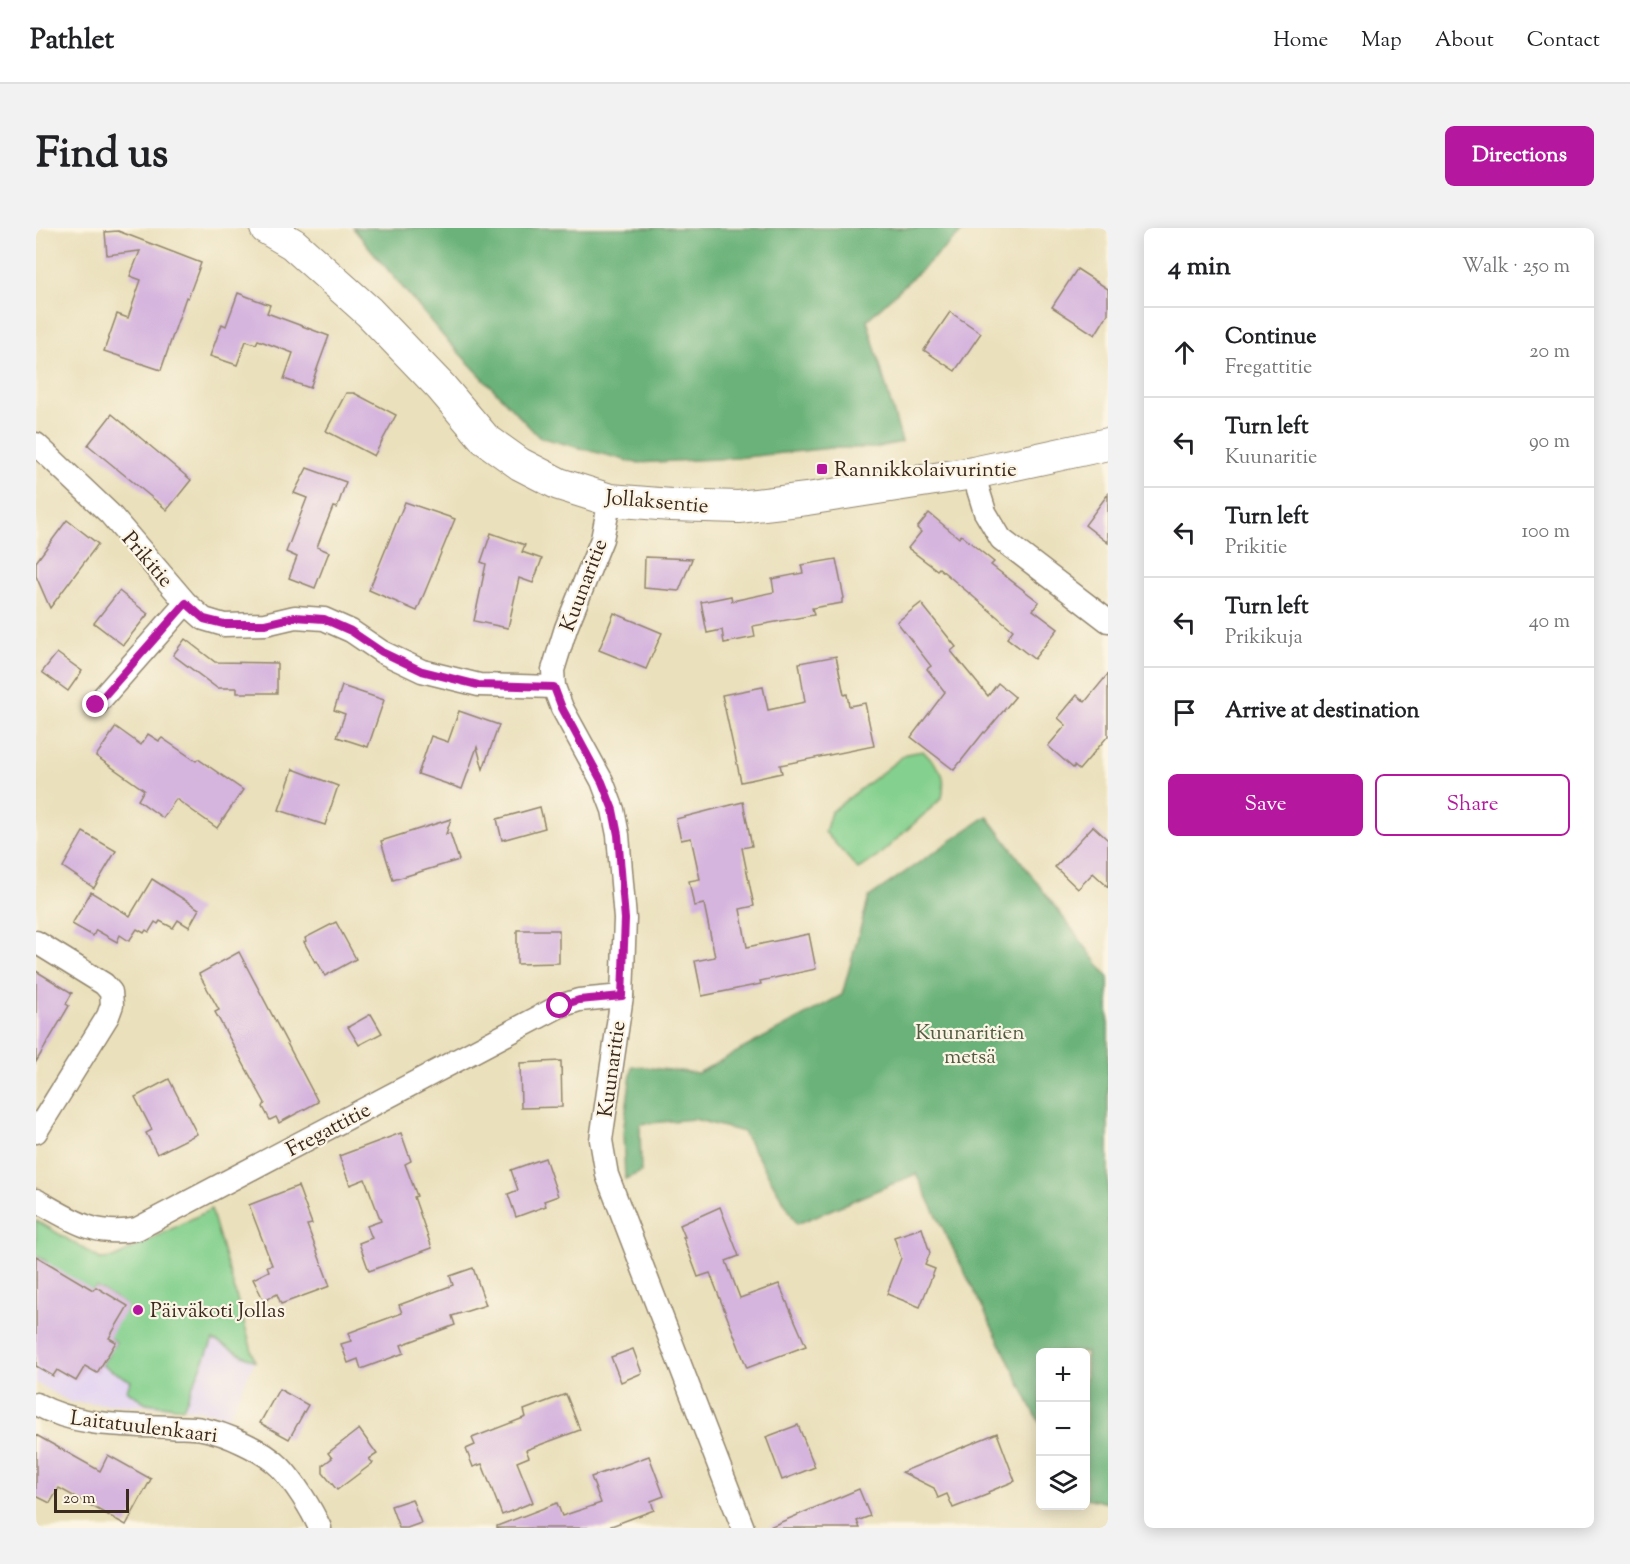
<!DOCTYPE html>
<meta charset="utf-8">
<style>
:root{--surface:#fff;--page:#f2f2f2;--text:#202124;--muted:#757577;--line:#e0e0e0;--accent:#b5179e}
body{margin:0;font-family:"Sorts Mill Goudy",serif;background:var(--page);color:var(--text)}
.controls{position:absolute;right:18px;bottom:18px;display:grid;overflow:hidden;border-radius:9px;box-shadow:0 3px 15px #0003}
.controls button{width:54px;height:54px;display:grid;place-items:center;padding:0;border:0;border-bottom:2px solid var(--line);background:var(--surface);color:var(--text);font:30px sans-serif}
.scale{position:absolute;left:18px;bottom:15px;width:75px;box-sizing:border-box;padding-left:6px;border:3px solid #3b2a1e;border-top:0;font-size:16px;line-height:21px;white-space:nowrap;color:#3b2a1e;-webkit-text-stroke:4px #fcf5e5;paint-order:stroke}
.stop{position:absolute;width:18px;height:18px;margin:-14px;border:4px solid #b5179e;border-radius:50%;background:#fff}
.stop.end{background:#b5179e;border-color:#fff;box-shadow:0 2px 6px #0008}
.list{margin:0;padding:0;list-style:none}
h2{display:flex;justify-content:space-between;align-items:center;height:78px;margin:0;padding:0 24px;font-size:26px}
h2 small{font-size:20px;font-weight:400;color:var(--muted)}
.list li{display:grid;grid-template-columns:39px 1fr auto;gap:18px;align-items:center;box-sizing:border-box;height:90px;padding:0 24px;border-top:2px solid var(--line)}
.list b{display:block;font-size:22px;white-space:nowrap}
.list p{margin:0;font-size:20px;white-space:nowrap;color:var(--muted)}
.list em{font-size:20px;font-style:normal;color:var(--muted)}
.actions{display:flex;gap:12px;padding:18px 24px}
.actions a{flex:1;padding:14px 0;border:2px solid var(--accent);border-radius:9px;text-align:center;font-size:21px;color:var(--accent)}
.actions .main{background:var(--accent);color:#fff}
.icon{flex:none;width:33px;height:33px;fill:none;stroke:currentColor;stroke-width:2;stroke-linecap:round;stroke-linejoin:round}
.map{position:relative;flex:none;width:1072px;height:1300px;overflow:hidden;border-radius:9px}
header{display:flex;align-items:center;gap:36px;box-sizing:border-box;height:84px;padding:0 30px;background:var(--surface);border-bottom:2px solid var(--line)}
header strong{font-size:28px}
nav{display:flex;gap:33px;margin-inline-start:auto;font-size:21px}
.intro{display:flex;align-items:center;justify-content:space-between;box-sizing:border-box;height:144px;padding:0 36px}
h1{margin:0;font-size:42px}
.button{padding:15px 27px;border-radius:9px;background:var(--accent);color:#fff;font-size:21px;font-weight:700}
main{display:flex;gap:36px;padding:0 36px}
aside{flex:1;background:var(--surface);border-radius:9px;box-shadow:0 3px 15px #0003}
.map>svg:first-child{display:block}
.built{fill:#e3d3f2}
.green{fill:#84d08e;stroke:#607d56;stroke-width:1.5}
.forest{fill:#6bb279;stroke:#536e4c;stroke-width:1.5}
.building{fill:#d5b4de}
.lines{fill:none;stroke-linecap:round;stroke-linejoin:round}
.street-casing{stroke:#92856d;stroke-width:25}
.secondary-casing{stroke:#92856d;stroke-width:34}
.street{stroke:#fff;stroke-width:22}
.secondary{stroke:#fff;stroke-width:32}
.route{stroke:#b5179e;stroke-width:8}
.poi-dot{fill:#b5179e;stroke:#fcf5e5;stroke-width:2}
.labels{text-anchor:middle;stroke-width:4.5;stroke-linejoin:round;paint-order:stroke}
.poi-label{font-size:21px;fill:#3b2a1e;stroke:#fcf5e5;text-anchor:start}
.street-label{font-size:21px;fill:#3b2a1e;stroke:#fcf5e5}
.park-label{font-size:21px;fill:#515c40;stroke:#fcf5e5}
</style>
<header>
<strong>Pathlet</strong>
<nav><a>Home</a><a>Map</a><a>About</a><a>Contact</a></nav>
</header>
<div class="intro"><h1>Find us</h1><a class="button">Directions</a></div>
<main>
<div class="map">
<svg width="1072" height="1300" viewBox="0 0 1072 1300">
<rect width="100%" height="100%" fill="#fcf5e5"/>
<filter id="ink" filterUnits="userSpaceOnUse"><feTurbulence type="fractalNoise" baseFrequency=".0167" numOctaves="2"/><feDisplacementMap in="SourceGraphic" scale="12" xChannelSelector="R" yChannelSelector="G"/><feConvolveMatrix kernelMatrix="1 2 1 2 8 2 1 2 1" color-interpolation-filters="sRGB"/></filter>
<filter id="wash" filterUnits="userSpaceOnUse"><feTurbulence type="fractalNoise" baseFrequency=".008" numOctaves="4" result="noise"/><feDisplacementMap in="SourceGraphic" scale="24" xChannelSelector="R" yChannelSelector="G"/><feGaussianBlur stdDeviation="1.35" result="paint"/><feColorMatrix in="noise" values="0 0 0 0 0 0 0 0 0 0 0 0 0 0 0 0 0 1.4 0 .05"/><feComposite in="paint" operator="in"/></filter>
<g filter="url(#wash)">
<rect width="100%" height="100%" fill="#eae0bc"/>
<polygon class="built" points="175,981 219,1133 192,1190 175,1184 147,1180 34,1174 0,1155 0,992 64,1031 78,1030"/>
<g class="green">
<path d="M 887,523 C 904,542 911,543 906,570 L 840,630 L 822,641 L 789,604 L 795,584 L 870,526 Z"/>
<polygon points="175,981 219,1133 177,1112 147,1180 110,1175 90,1162 95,1153 66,1137 80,1114 51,1097 91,1078 60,1059 57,1062 0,1052 11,1034 0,1027 0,992 64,1031 78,1030"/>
</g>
<g class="forest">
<polygon points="317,0 930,0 831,92 866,214 839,220 795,220 700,230 600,235 503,209 408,109"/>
<polygon points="951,588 1072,749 1072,1275 1050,1270 1050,1124 1005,1124 1004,1196 880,946 761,996 707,904 658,891 604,896 605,944 589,951 587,905 596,838 662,845 806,767 833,669"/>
</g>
<g id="blocks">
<g class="building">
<polygon points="82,3 165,35 152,70 150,69 125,142 68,123 81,86 92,90 105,52 94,48 104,23 71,27 69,4"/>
<polygon points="1041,41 1072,61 1072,86 1059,107 1016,79"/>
<polygon points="202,65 234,77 231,85 293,108 274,160 248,151 257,125 222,112 220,116 210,113 201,137 174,128 186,96 190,98"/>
<polygon points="914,84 945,105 919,143 888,122"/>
<polygon points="310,165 318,165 360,187 338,228 290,203"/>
<polygon points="76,186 155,252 131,282 52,217"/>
<polygon points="271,240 310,254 301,280 297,279 281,319 293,324 279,360 253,350 261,329 250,324 271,270 258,265"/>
<polygon points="1072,266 1072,315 1049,297"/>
<polygon points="369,274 419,291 381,383 333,362"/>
<polygon points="893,285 923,310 925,307 958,334 955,337 1003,374 997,382 1022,401 998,431 971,410 977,402 903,340 901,342 872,320 885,304 881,300"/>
<polygon points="31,292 62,316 14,380 0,348 0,334"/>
<polygon points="455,305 489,317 486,324 506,331 497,355 483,350 472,400 438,393 450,336 445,334"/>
<polygon points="609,329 656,331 643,363 608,360"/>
<polygon points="800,331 808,370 806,371 806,375 776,380 778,387 717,398 719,409 688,415 686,402 671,405 665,374 695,368 696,373 738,364 736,351 767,345 765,337"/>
<polygon points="83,363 112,386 87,417 58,395"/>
<polygon points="885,375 920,419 915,423 952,468 962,455 979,469 949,505 948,504 918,542 875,509 909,464 891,441 895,438 861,394"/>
<polygon points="578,385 626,405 610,441 563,422"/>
<polygon points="149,411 179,434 241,435 241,465 201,465 201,460 181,460 137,427"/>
<polygon points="21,425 46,443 32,463 6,444"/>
<polygon points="800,428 808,467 811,466 813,478 829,475 838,518 744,537 746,545 705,554 686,467 727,459 732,482 769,474 763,435"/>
<polygon points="1072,446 1072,508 1043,542 1038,538 1037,540 1012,518 1030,497 1022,490 1041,467 1049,474"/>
<polygon points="306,458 348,472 332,519 301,509 309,486 298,482"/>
<polygon points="423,483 463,497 447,541 441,519 426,561 382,546 395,508 412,514"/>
<polygon points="80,499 105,517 112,506 123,513 126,510 160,533 162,531 207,562 181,600 140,571 127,590 102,572 108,562 60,528"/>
<polygon points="257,541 302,558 289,597 243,582"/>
<polygon points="707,574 716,618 706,620 718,678 704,681 711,719 773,706 780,741 724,753 725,756 666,768 659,733 679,729 668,676 658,678 653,653 664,651 655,610 645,612 640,591"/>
<polygon points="504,579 509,600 466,612 461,591"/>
<polygon points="415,591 410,606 414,605 423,632 357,652 345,613"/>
<polygon points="1057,598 1072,612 1072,659 1057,645 1042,661 1019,639"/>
<polygon points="47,604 80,623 58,660 27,639"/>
<polygon points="116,651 163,681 153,699 142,692 137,700 124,693 122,696 119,694 113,704 110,702 108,705 101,701 93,713 84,707 81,714 60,702 57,708 36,696 55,664 94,688"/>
<polygon points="300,694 320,731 289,748 281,733 279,734 268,714 270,713 269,710"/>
<polygon points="481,702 523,702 523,735 481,736"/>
<polygon points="203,724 282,874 243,895 240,889 234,892 227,879 229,875 179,784 183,782 163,746"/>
<polygon points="0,743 36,765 30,776 33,778 0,834"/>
<polygon points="335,786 346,805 323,817 312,799"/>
<polygon points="525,833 526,879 485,880 484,835"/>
<polygon points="133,851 161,906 121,926 110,905 116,902 99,869"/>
<polygon points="365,905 375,933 369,936 381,968 378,969 396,1020 333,1043 323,1015 336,1010 331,998 345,993 329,951 314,957 303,928"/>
<polygon points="509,930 522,968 508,973 510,978 480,989 472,966 482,962 475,942"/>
<polygon points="262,958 276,996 271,997 294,1058 245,1076 241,1066 228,1073 217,1051 233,1043 231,1038 236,1037 213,977"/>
<polygon points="684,979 703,1028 690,1033 704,1070 743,1056 770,1118 711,1140 674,1045 662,1049 647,1009 649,1009 644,997"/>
<polygon points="886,1000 894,1025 889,1037 899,1041 884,1079 851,1066 865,1030 858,1009"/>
<polygon points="0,1028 57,1062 60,1059 92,1078 73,1110 80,1114 61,1145 49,1138 40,1153 21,1142 17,1148 0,1138"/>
<polygon points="437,1040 450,1077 416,1088 419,1097 365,1117 368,1125 325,1141 322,1131 312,1135 305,1116 315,1113 312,1105 366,1085 363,1077 417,1057 414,1048"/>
<polygon points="597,1121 606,1145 585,1154 575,1129"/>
<polygon points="243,1161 272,1177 253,1211 224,1195"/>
<polygon points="530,1166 544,1202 490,1222 493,1229 481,1234 497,1274 466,1287 446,1236 437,1239 430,1221 439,1217 436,1210 490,1189 488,1182"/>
<polygon points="762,1197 779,1239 746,1252 730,1209"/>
<polygon points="323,1201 341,1226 333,1231 337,1235 301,1262 287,1245 287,1237 296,1230 292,1225"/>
<polygon points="961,1205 979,1253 952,1264 953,1266 917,1280 911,1266 902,1270 898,1260 866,1244"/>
<polygon points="0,1207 64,1243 72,1227 115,1251 90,1297 23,1260 14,1275 0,1268"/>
<polygon points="613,1228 628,1268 615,1273 618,1282 570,1300 461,1300 461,1298 521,1275 526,1288 565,1275 555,1249"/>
<polygon points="823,1261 834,1288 821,1293 824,1300 731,1300"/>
<polygon points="376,1271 385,1295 371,1300 363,1300 355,1278"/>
</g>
</g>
</g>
<g filter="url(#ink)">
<use href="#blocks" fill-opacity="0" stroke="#92856d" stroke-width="1.5"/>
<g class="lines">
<defs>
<g id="street">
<polyline points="0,216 74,286 150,375 168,391 188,397 229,396 259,389 288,391 315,403 346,424 386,443 443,457 518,459"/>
<polyline points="937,245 949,284 965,311 1072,393"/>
<polyline points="574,272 566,311 530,400 517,442 518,459 526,480 566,553 577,582 582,607 589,691 586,768 565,912 571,947 707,1300"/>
<polyline points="60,477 150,375"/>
<polyline points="0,714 68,756 75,764 76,777 72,788 0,904"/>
<path d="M 0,972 C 35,992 60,1010 101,1001 L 524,778 L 543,772 L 586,768"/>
<path d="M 0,1176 C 42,1199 88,1197 134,1199 C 144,1200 156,1199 166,1201 C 189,1205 227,1222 244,1239 C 259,1255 275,1280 284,1300"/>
</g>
<polyline id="secondary" points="230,0 257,16 333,84 405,159 449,211 484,236 523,256 574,272 635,277 703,279 771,271 937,245 1072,216"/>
</defs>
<use href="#street" class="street-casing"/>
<use href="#secondary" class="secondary-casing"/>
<use href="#street" class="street"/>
<use href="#secondary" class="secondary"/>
</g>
</g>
<g class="lines" filter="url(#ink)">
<polyline class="route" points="60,477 150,375 168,391 188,396 229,396 259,389 288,391 315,403 346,424 386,443 442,457 518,459 526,480 566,554 577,582 582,607 589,691 586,768 543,772 524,778"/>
</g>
<g class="poi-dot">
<rect x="780" y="235" width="12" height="12" rx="3"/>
<circle cx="102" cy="1082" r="6"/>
</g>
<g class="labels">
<g class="poi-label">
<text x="798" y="248">Rannikkolaivurintie</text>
<text x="114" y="1089">Päiväkoti Jollas</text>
</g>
<g class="street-label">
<text transform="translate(621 273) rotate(5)" y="7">Jollaksentie</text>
<text transform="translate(112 331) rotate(49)" y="7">Prikitie</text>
<text transform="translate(547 357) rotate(-69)" y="7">Kuunaritie</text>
<text transform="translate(575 841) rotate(-82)" y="7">Kuunaritie</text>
<text transform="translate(292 901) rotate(-28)" y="7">Fregattitie</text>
<text transform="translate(108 1198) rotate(7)" y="7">Laitatuulenkaari</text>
</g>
<g class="park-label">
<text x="934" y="811">Kuunaritien<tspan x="934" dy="24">metsä</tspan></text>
</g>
</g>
</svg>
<div class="controls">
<button>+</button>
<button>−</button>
<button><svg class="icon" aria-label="layers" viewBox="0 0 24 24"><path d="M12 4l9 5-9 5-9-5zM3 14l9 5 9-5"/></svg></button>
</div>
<div class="scale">20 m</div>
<div class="stop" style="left:524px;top:778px"></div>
<div class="stop end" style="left:60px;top:477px"></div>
</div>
<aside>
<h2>4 min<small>Walk · 250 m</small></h2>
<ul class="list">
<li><svg class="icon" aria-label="ahead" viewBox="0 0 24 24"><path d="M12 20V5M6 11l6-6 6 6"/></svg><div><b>Continue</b><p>Fregattitie</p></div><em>20 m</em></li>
<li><svg class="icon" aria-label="left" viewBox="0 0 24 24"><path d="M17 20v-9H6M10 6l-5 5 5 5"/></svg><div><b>Turn left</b><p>Kuunaritie</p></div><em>90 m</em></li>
<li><svg class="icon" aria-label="left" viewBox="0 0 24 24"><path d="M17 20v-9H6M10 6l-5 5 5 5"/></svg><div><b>Turn left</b><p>Prikitie</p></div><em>100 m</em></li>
<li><svg class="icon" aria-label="left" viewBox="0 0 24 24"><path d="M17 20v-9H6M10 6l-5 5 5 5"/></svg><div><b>Turn left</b><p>Prikikuja</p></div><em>40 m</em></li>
<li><svg class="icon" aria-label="arrive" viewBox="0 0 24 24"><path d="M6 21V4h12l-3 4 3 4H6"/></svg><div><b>Arrive at destination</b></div></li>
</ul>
<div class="actions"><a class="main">Save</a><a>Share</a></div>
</aside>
</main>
